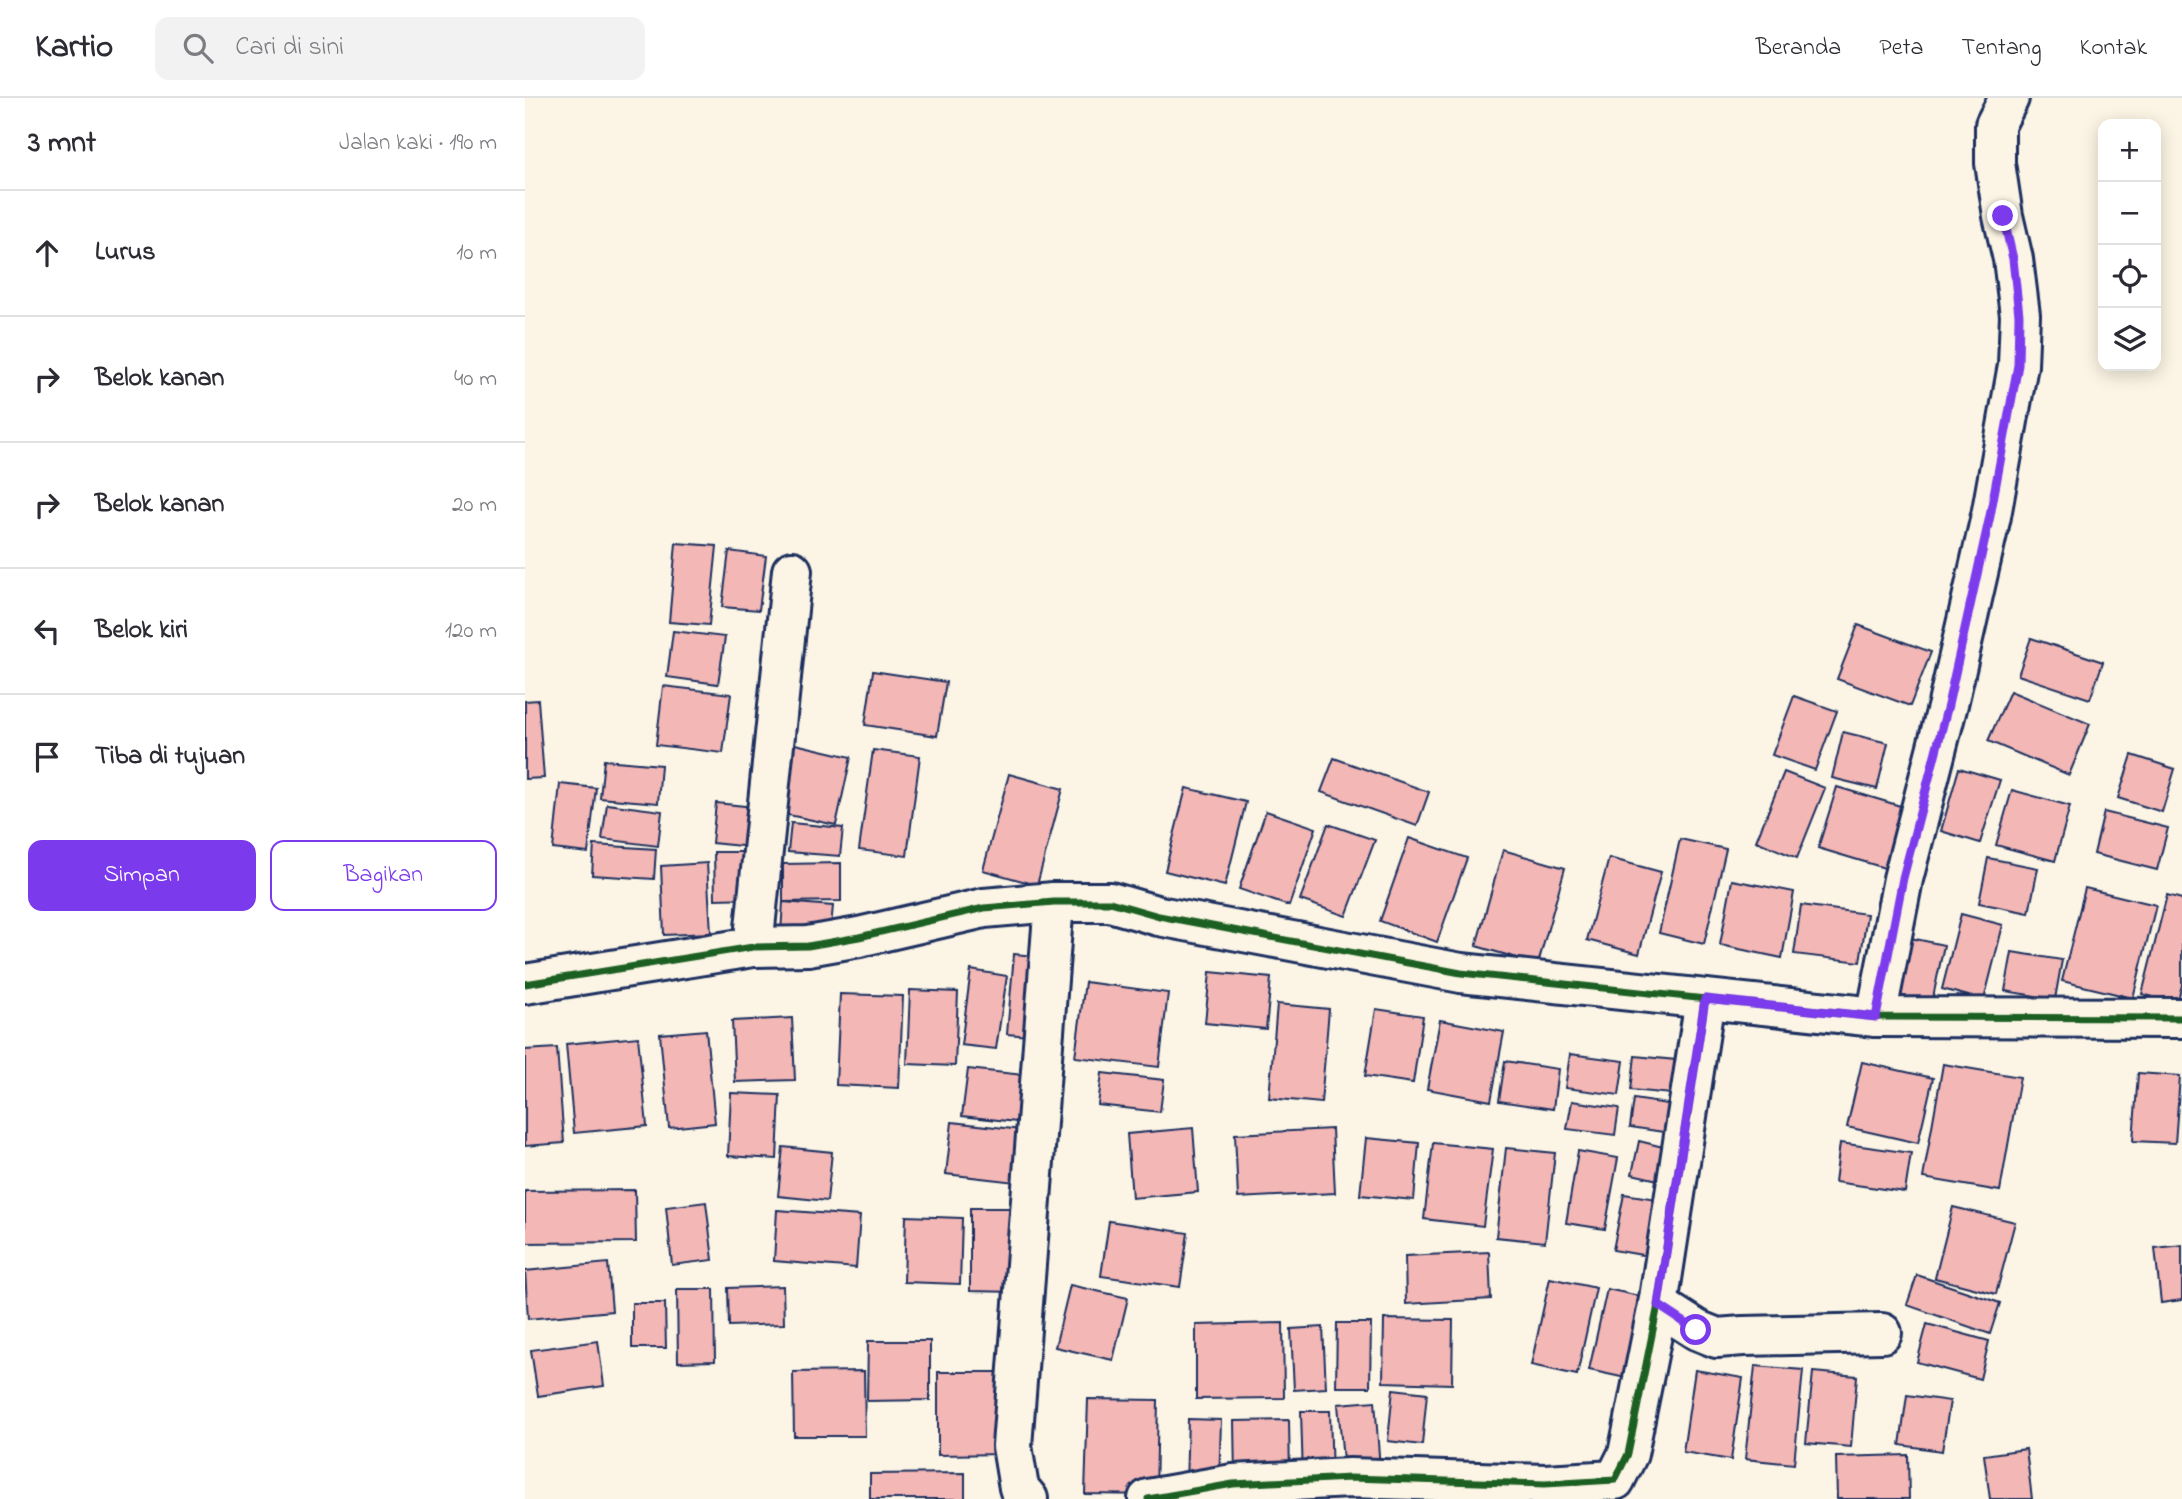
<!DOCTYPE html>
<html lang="id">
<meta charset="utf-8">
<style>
:root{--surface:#fff;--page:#f2f2f3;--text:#2b2b33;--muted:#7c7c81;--line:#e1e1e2;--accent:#7c3aed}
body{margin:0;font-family:"Indie Flower",sans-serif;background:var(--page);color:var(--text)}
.controls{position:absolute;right:21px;top:21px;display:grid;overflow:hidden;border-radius:14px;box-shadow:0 4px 18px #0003}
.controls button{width:63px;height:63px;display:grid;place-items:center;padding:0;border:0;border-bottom:2px solid var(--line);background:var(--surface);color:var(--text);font:35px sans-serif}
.stop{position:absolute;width:21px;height:21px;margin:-16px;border:5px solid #7c3aed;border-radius:50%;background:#fff}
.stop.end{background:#7c3aed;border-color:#fff;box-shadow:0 2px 7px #0008}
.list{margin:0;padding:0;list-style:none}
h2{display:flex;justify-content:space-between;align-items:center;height:91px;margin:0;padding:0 28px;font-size:30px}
h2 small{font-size:23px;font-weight:400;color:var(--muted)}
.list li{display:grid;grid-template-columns:46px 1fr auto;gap:21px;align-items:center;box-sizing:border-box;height:126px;padding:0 28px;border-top:2px solid var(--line)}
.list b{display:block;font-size:26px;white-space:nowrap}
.list em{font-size:23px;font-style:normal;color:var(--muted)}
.actions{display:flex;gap:14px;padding:21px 28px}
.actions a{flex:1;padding:16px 0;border:2px solid var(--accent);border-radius:14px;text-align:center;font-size:24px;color:var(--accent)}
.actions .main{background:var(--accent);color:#fff}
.icon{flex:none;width:38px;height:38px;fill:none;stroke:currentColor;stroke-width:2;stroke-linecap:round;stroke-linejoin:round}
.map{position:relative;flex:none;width:1657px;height:1401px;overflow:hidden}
header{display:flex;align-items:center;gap:42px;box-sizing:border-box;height:98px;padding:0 35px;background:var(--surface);border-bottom:2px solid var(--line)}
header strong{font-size:33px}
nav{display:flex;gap:38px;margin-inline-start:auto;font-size:24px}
.search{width:490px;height:63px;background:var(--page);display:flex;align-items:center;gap:18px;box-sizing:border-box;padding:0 24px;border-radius:14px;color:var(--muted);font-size:26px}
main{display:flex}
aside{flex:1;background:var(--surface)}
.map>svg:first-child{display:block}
.building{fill:#f3b7b5;stroke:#1b2f5e;stroke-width:2}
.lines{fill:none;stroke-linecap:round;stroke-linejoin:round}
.street-casing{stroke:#1b2f5e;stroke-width:44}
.street{stroke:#fcf5e5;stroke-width:38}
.cycleway-casing{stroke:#fcf5e5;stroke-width:11}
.cycleway{stroke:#1b5e20;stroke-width:7}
.route{stroke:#7c3aed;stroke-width:9}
</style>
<header>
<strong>Kartio</strong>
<div class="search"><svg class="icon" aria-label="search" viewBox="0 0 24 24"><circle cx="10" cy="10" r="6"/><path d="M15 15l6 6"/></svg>Cari di sini</div>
<nav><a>Beranda</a><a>Peta</a><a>Tentang</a><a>Kontak</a></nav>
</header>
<main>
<aside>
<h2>3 mnt<small>Jalan kaki · 190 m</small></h2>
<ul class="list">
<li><svg class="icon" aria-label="ahead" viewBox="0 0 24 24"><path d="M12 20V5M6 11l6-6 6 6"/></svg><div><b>Lurus</b></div><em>10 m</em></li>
<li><svg class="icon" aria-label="right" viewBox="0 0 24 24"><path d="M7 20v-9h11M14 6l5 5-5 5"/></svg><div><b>Belok kanan</b></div><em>40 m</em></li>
<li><svg class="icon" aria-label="right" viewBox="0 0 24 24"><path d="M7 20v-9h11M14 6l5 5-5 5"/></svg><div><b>Belok kanan</b></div><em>20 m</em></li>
<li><svg class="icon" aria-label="left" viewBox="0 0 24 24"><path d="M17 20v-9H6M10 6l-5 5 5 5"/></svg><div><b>Belok kiri</b></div><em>120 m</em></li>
<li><svg class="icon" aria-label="arrive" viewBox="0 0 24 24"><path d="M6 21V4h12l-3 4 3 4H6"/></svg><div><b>Tiba di tujuan</b></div></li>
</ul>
<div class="actions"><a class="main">Simpan</a><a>Bagikan</a></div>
</aside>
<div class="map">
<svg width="1657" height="1401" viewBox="0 0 1657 1401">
<rect width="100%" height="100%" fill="#fcf5e5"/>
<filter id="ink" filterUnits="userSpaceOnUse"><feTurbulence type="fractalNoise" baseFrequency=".0143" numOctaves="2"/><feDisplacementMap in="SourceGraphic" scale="14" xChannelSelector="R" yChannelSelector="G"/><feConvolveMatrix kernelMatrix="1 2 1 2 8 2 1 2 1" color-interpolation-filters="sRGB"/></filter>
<g filter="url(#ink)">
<g class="building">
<polygon points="151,445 192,448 184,527 144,524"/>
<polygon points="204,453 241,458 234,512 197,509"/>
<polygon points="1333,527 1406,554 1385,608 1312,581"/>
<polygon points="148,533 200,539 193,586 142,579"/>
<polygon points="1506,540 1578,564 1565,601 1493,577"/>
<polygon points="348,573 421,584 412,638 340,627"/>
<polygon points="138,588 206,596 198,655 131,647"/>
<polygon points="1485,593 1565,626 1544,677 1463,643"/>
<polygon points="1269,598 1312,613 1290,672 1247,657"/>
<polygon points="13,602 19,680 0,681 0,603"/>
<polygon points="1318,634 1363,645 1352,691 1307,680"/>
<polygon points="270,646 326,659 311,727 254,715"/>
<polygon points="348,652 395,658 382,758 334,752"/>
<polygon points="1607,657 1650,671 1637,714 1593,700"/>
<polygon points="809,660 904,694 892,728 796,694"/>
<polygon points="79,662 136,667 133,705 75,700"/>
<polygon points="1434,670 1475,682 1455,745 1416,733"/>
<polygon points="1259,674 1300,690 1272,760 1231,743"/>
<polygon points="484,676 538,691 512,787 458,772"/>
<polygon points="35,686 71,690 63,755 28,751"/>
<polygon points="1312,689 1382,710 1363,771 1293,750"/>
<polygon points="661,690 721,704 700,788 640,773"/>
<polygon points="1487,692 1545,708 1530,763 1471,747"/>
<polygon points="191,705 229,709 226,749 187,745"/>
<polygon points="82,706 137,713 133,748 77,741"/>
<polygon points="741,713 791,730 764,808 714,791"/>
<polygon points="1579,714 1643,730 1632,772 1569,756"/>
<polygon points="266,725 318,730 315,758 263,754"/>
<polygon points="803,726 850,742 821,818 775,802"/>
<polygon points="884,740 942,760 912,844 855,823"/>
<polygon points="1155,741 1201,751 1179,846 1134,835"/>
<polygon points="69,747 131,751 129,781 67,777"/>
<polygon points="978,752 1040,770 1013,866 951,848"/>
<polygon points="189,754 229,754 229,800 190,801"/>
<polygon points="1084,760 1136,774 1114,856 1062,842"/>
<polygon points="1463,760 1513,770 1504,815 1454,805"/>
<polygon points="182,765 186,835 139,837 136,768"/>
<polygon points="316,765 316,803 258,804 258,766"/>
<polygon points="1207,782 1269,794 1257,860 1195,847"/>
<polygon points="1560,790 1631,807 1608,900 1537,883"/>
<polygon points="1642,797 1657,801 1657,887 1652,905 1617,896"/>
<polygon points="258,804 308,808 305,839 256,835"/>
<polygon points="1276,807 1342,816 1335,864 1269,856"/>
<polygon points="1436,816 1478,827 1459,902 1417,891"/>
<polygon points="1381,839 1419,847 1407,904 1369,896"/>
<polygon points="1487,854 1537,862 1530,901 1480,893"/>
<polygon points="489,856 520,859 513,939 482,936"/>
<polygon points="446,872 482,878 471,951 436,947"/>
<polygon points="685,874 746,880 741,931 680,925"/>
<polygon points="560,884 643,895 634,969 550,959"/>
<polygon points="385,892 433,894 430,968 382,966"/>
<polygon points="315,896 378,898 374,990 311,987"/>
<polygon points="752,906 804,911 796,1005 744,1000"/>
<polygon points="851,911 898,918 888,985 840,978"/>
<polygon points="267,920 270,982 210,984 207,923"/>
<polygon points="915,922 979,934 966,1003 902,991"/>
<polygon points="181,932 190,1025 144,1030 135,936"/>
<polygon points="113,939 122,1028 49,1035 41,946"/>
<polygon points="32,950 39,1045 0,1048 0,952"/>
<polygon points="1045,956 1099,963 1094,997 1040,990"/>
<polygon points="1110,958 1161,963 1157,997 1106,992"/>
<polygon points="980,963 1033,971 1028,1011 974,1003"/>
<polygon points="1337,964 1408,980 1393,1045 1322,1029"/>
<polygon points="1418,966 1495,979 1475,1093 1398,1080"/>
<polygon points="443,971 507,978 501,1025 437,1018"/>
<polygon points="577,975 639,982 635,1014 573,1007"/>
<polygon points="1613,975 1655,978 1650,1045 1608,1043"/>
<polygon points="206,995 255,997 252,1061 203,1058"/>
<polygon points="1109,1001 1156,1008 1152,1036 1105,1029"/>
<polygon points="1047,1003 1094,1010 1090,1037 1042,1031"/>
<polygon points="427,1024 505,1033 499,1085 421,1076"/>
<polygon points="668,1030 673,1094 607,1100 602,1036"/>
<polygon points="807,1031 810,1095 713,1100 710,1036"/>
<polygon points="841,1040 894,1045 889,1102 835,1097"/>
<polygon points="1114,1043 1154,1053 1146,1085 1107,1076"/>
<polygon points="908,1045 968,1051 958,1128 899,1121"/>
<polygon points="1315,1045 1386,1055 1380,1094 1310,1084"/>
<polygon points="258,1049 307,1054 302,1103 253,1098"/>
<polygon points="981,1050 1030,1055 1020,1144 971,1139"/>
<polygon points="1053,1053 1093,1060 1080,1131 1041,1125"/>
<polygon points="110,1092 111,1144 0,1145 0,1093"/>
<polygon points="1099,1096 1145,1103 1135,1160 1088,1152"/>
<polygon points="181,1104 188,1162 147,1167 141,1109"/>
<polygon points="1428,1109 1490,1124 1471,1196 1410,1180"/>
<polygon points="445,1110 492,1110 492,1194 445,1193"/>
<polygon points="252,1112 335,1118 331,1170 249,1163"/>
<polygon points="381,1118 437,1120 435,1186 379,1184"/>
<polygon points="584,1123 663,1135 655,1189 576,1178"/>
<polygon points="1657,1147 1657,1202 1636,1205 1630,1150"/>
<polygon points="964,1154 966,1201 881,1206 880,1158"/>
<polygon points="83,1165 87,1213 3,1221 0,1173"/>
<polygon points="1392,1177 1475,1205 1465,1236 1382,1207"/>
<polygon points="1025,1180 1071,1190 1052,1277 1006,1267"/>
<polygon points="545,1187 603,1200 588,1262 530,1249"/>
<polygon points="258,1188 259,1226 204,1228 203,1190"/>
<polygon points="152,1191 189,1191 190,1263 153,1264"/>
<polygon points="1082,1191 1128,1201 1110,1282 1064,1272"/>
<polygon points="107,1205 140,1205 141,1250 107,1250"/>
<polygon points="859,1221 928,1222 927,1286 858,1284"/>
<polygon points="758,1225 759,1300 671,1301 671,1227"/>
<polygon points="812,1225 846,1225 845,1289 811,1289"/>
<polygon points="1402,1226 1464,1243 1455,1281 1392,1264"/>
<polygon points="798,1229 801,1290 769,1292 766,1231"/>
<polygon points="73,1243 79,1288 13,1298 6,1252"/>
<polygon points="343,1243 405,1243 405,1302 342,1303"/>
<polygon points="1230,1268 1278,1272 1269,1366 1220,1361"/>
<polygon points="1170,1272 1218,1280 1206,1362 1158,1354"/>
<polygon points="339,1273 340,1338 269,1338 268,1274"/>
<polygon points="413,1274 482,1274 482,1356 413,1357"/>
<polygon points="1288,1274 1332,1278 1326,1349 1281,1345"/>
<polygon points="868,1291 902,1295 897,1347 863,1343"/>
<polygon points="1382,1297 1425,1303 1417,1353 1375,1347"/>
<polygon points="563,1301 633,1302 631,1397 560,1396"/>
<polygon points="850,1303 855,1371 819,1374 813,1306"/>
<polygon points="776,1313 805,1313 807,1379 778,1380"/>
<polygon points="663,1321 696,1322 694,1388 661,1387"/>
<polygon points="764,1322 765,1379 710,1380 709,1323"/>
<polygon points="1501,1351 1507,1401 1465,1401 1459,1357"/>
<polygon points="1383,1357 1384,1401 1312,1401 1311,1359"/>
<polygon points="440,1375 440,1401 345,1401 345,1376"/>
</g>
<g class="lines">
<defs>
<g id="street">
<polyline points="228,849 267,473"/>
<polyline points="0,886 228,849 283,848 334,839 459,810 529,804 585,804 634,818 936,875 1351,919 1657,920"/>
<polyline points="1351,919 1378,781 1423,606 1466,418 1493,267 1495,217 1488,161 1478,118 1470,65 1470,27 1484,0"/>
<polyline points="1133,1207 1172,1232 1192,1240 1218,1238 1357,1235"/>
<polyline points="503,1401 494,1390 487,1348 529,804"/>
<polyline points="623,1401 708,1386 825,1380 1020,1386 1090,1382 1103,1356 1133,1207 1180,901"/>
</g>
</defs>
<use href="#street" class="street-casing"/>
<use href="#street" class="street"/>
<defs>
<g id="cycleway">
<polyline points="0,886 228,849 283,848 334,839 459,810 529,804 585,804 634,818 936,875 1351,919 1657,920"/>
<polyline points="623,1401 708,1386 825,1380 1020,1386 1090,1382 1103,1356 1133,1207 1180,901"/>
</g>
</defs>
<use href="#cycleway" class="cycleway-casing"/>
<use href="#cycleway" class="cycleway"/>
</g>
</g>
<g class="lines" filter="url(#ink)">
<polyline class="route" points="1171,1232 1133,1207 1180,901 1351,919 1378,780 1423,607 1465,418 1493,267 1494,217 1488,161 1478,118"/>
</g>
</svg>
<div class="controls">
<button>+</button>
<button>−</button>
<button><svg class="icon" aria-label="locate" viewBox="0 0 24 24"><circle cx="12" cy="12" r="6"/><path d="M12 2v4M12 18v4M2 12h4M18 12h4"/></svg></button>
<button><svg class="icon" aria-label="layers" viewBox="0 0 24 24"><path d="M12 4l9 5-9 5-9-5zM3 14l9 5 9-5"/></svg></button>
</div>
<div class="stop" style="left:1171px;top:1232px"></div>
<div class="stop end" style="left:1478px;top:118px"></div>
</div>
</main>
